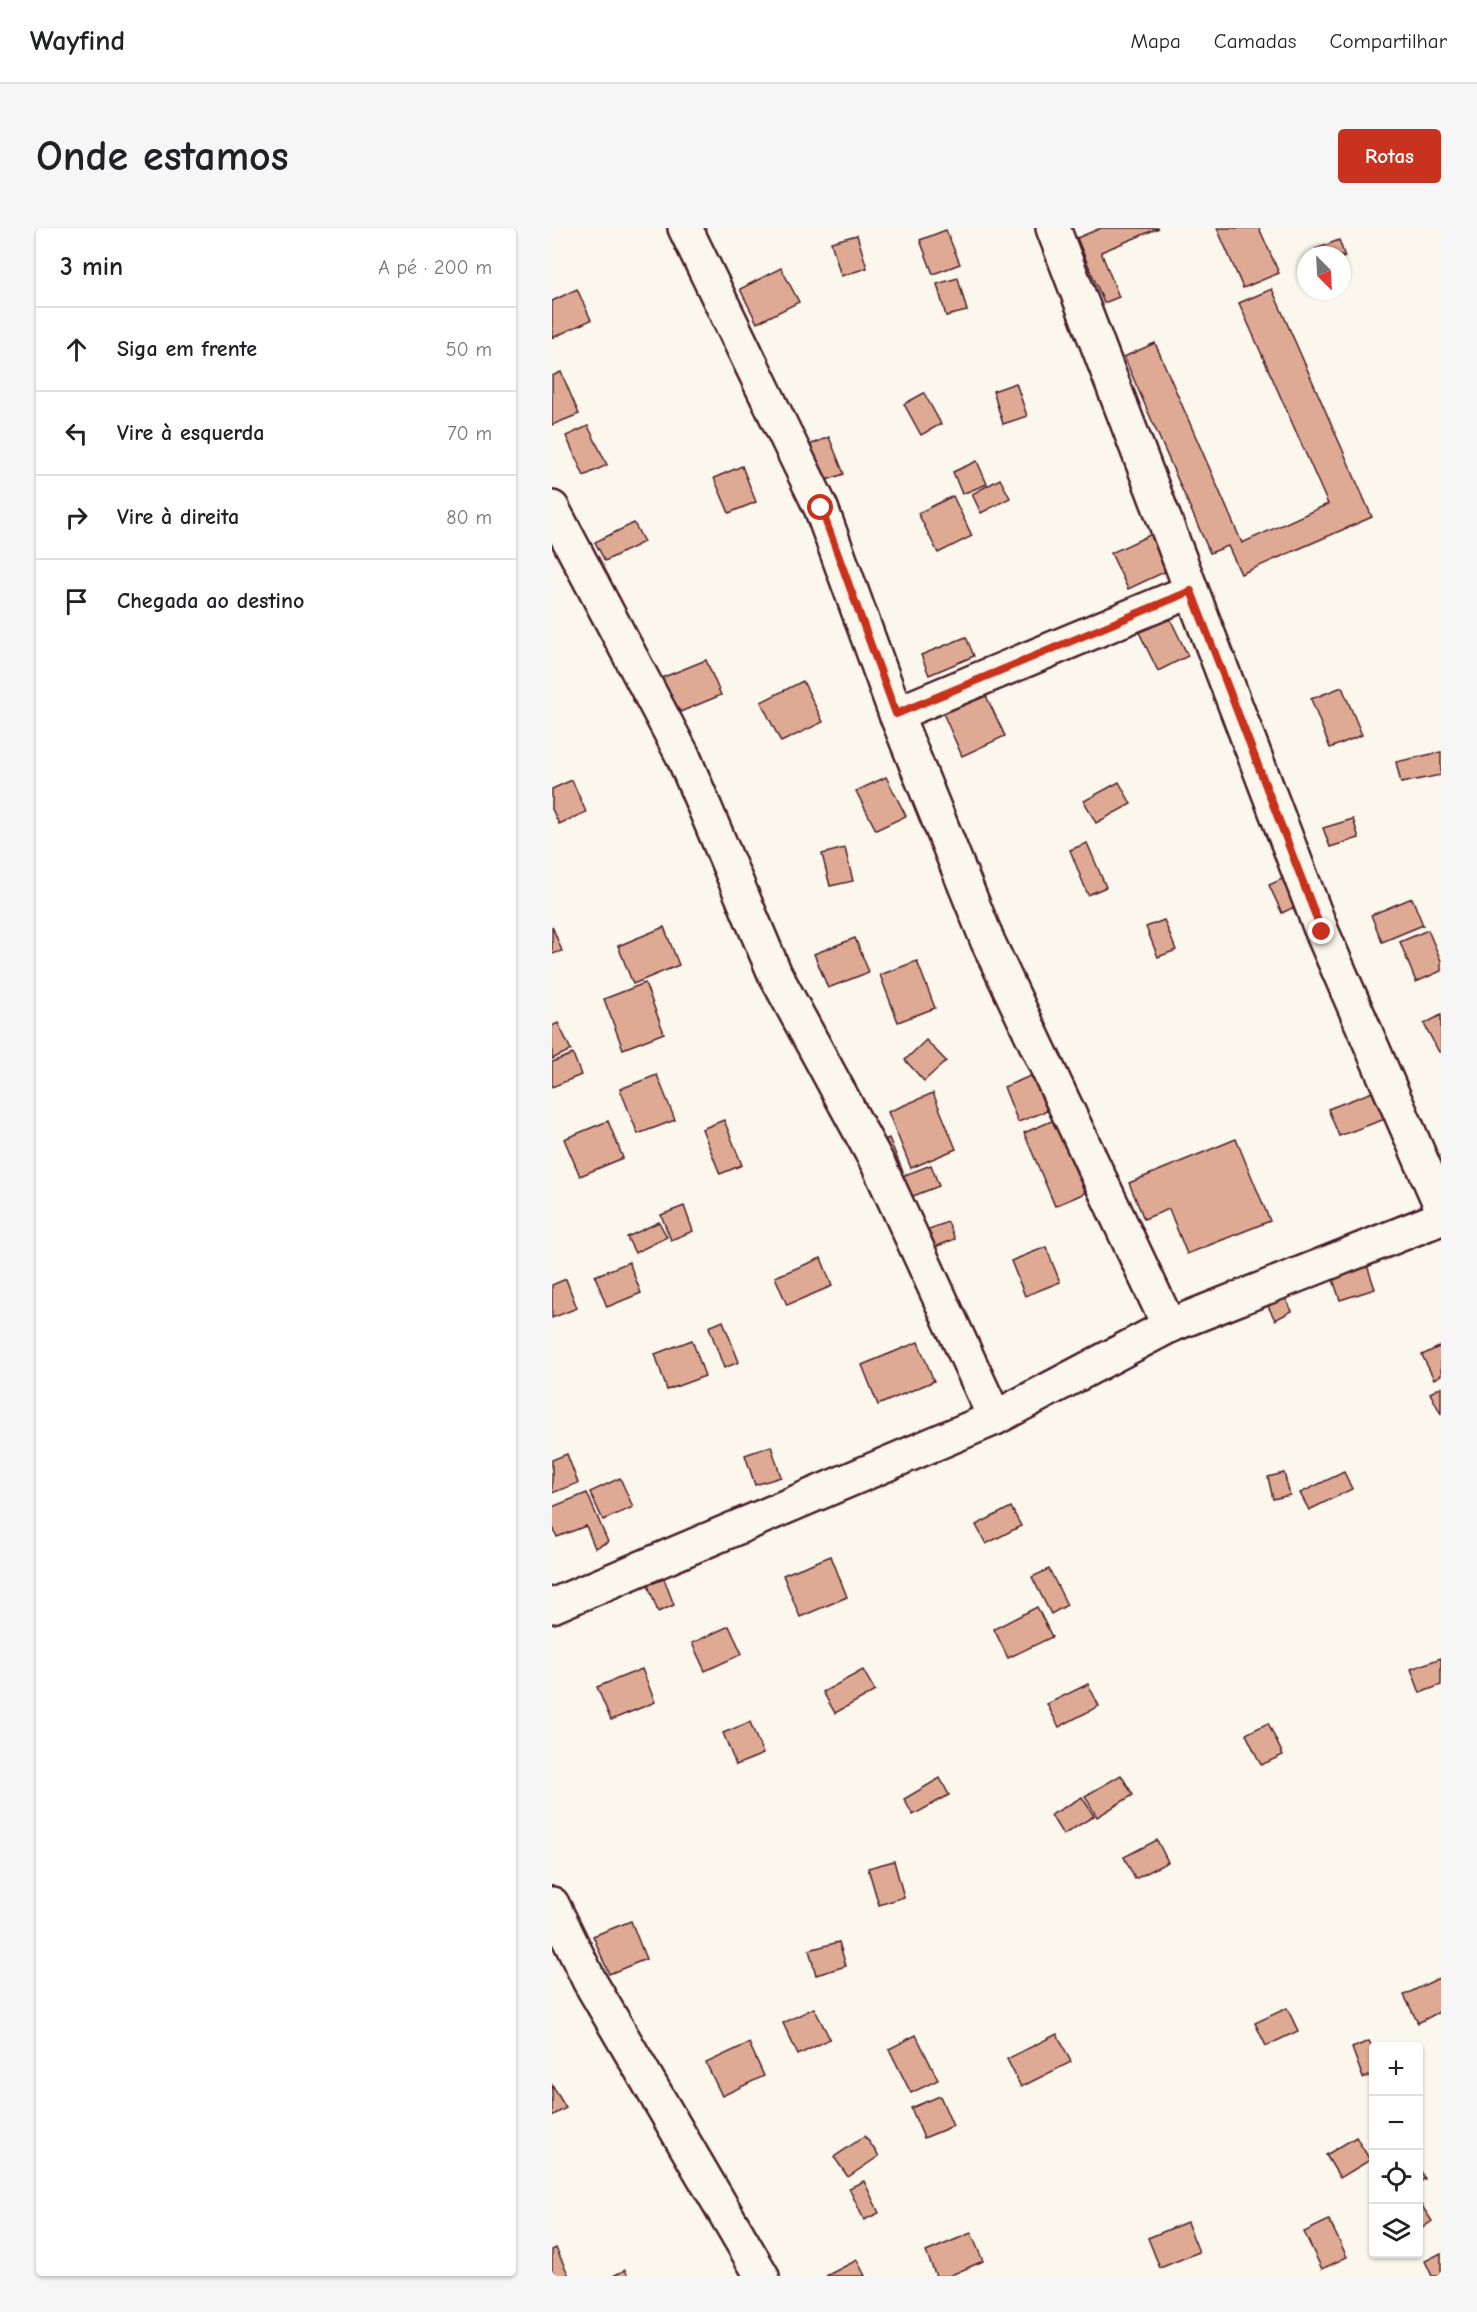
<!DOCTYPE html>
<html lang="pt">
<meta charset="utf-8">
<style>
:root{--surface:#fff;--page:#f6f6f6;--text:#202124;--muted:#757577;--line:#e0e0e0;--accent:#c8321e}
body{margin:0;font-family:"Comic Neue",sans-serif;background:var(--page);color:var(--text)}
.controls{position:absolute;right:18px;bottom:18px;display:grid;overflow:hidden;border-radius:6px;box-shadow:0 2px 4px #0004}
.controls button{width:54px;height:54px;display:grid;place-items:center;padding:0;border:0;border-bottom:2px solid var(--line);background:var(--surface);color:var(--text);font:30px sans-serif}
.compass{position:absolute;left:745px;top:18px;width:54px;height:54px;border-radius:50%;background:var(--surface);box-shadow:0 2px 4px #0004;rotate:156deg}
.stop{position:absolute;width:18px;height:18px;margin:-14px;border:4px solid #c8321e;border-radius:50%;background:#fff}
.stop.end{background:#c8321e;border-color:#fff;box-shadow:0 2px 6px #0008}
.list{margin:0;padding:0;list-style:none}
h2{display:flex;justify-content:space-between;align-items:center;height:78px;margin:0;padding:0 24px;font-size:26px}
h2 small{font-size:20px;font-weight:400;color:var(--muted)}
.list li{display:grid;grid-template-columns:39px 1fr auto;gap:18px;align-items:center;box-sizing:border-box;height:84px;padding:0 24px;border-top:2px solid var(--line)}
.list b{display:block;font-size:22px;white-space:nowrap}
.list em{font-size:20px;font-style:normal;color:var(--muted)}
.icon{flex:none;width:33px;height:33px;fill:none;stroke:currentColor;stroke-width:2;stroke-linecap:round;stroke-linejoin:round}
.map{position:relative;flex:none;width:889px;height:2048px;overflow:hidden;border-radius:6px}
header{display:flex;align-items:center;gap:36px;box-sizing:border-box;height:84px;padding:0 30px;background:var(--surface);border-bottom:2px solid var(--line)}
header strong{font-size:28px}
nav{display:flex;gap:33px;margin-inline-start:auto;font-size:21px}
.intro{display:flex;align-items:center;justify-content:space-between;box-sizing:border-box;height:144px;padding:0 36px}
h1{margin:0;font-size:42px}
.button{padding:15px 27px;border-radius:6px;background:var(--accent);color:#fff;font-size:21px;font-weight:700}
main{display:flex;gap:36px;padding:0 36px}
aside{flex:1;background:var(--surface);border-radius:6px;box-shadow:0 2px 4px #0004}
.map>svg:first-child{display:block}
.building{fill:#dfaa93;stroke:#4a1f2b;stroke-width:1.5}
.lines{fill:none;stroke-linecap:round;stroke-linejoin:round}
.minor-casing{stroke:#4a1f2b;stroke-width:38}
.minor{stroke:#fbf7ec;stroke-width:33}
.route{stroke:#c8321e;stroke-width:8}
</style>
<header>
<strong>Wayfind</strong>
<nav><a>Mapa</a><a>Camadas</a><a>Compartilhar</a></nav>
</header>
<div class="intro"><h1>Onde estamos</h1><a class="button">Rotas</a></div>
<main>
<aside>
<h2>3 min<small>A pé · 200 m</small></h2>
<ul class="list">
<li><svg class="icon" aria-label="ahead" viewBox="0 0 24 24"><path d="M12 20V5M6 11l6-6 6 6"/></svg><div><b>Siga em frente</b></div><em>50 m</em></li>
<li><svg class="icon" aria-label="left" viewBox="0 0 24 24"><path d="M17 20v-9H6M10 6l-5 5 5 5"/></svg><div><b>Vire à esquerda</b></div><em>70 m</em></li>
<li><svg class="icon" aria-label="right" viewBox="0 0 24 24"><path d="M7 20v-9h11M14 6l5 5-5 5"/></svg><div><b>Vire à direita</b></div><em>80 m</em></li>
<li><svg class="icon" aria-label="arrive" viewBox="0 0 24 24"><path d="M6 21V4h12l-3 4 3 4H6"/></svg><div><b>Chegada ao destino</b></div></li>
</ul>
</aside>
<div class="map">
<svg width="889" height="2048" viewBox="0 0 889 2048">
<rect width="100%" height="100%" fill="#fbf7ec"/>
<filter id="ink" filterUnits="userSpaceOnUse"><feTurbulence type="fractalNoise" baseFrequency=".0167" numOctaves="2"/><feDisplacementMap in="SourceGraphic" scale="12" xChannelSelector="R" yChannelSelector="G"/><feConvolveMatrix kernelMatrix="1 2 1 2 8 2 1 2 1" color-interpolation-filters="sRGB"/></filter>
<g filter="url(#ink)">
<g class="building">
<polygon points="549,0 607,0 549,24 567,69 552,75 525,10"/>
<polygon points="665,0 707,0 727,45 691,60"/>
<polygon points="394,2 408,36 381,46 368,12"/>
<polygon points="305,7 315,40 289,48 279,14"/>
<polygon points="787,12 793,29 790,30 790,27 766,27 764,21"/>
<polygon points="229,40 247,74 205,95 188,61"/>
<polygon points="406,50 415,83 394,88 385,56"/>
<polygon points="25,61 39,92 0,110 0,73"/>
<polygon points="720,61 820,289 689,346 676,318 658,325 572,129 603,115 690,315 776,276 687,75"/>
<polygon points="9,144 27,186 0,197 0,148"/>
<polygon points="464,155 475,188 451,196 441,163"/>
<polygon points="372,165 389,196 369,207 352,176"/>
<polygon points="36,198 55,237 32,248 14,208"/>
<polygon points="277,209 292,246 269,254 255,218"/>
<polygon points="425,233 435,256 410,266 401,244"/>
<polygon points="190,238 204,274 177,285 162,250"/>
<polygon points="448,251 458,270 429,285 420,266"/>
<polygon points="401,268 420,308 386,325 366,285"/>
<polygon points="82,295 92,314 53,333 43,314"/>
<polygon points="602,305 619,341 576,361 559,325"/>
<polygon points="613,380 636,428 606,443 582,394"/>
<polygon points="414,409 422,428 377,447 369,427"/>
<polygon points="154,432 169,467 116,489 102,453"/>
<polygon points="251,453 271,494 229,514 209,474"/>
<polygon points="428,455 453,508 410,528 386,474"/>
<polygon points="790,459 810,507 778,520 759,471"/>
<polygon points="889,524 889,547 849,555 844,534"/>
<polygon points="334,549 354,588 324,602 304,563"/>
<polygon points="20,552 34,584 7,596 0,581 0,561"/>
<polygon points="567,554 579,576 544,595 532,573"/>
<polygon points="801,591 807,610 778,619 771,600"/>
<polygon points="535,615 554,659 536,667 518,622"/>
<polygon points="293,620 301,653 278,658 270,626"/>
<polygon points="745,644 759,671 730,685 717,657"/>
<polygon points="860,670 871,697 830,714 819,687"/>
<polygon points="612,692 624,722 606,729 594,699"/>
<polygon points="0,698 10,723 0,726"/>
<polygon points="112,699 127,737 81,756 66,718"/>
<polygon points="876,702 889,733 889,743 864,754 848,714"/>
<polygon points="303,710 317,744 276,760 262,726"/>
<polygon points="365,733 383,780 346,794 328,747"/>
<polygon points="93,755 112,805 71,821 52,771"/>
<polygon points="889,787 889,823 887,824 872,796"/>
<polygon points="6,795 19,822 0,831 0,798"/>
<polygon points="374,812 394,833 372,853 353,832"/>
<polygon points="21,826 29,847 0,859 0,834"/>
<polygon points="105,847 123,892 86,906 68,861"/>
<polygon points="481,847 495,883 466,894 452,859"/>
<polygon points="823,863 833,891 787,908 776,881"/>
<polygon points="381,865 404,921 359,940 336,884"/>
<polygon points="172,892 190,937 168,946 150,901"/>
<polygon points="502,892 533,965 503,978 472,905"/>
<polygon points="56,893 71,930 28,948 12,911"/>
<polygon points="337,910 351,944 333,952 319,918"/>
<polygon points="684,911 718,993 635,1026 617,981 592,991 577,955"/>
<polygon points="379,937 387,958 343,975 335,954"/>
<polygon points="132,978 141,1003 119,1012 109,987"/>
<polygon points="107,994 115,1009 83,1025 75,1009"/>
<polygon points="396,994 403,1011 363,1027 356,1009"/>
<polygon points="494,1019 508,1054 473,1068 459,1033"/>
<polygon points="810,1022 823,1061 788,1072 775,1034"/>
<polygon points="269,1030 280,1058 235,1077 223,1049"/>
<polygon points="77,1034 89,1065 55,1079 43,1048"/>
<polygon points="14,1051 25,1080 0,1090 0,1057"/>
<polygon points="727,1058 740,1083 723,1092 710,1066"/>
<polygon points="171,1093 187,1134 172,1140 157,1099"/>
<polygon points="140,1112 153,1148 115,1162 103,1126"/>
<polygon points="366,1114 382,1153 326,1177 310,1137"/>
<polygon points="889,1118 889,1147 882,1151 870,1127"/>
<polygon points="889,1159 889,1186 878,1165"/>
<polygon points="219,1218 229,1249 203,1257 193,1227"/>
<polygon points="15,1226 26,1255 0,1265 0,1232"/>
<polygon points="792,1244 800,1261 757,1282 748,1265"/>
<polygon points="732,1245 738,1267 721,1271 716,1249"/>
<polygon points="68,1250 81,1279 51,1292 38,1264"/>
<polygon points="35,1265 56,1314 43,1320 34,1298 5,1309 0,1297 0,1279"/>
<polygon points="459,1279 469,1298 434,1316 424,1297"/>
<polygon points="279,1328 295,1369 248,1389 231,1347"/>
<polygon points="497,1341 515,1377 499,1386 480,1349"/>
<polygon points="112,1351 122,1377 106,1384 96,1357"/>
<polygon points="485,1379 500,1409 456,1430 442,1401"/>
<polygon points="177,1398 190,1426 153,1443 140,1415"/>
<polygon points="889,1430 889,1457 868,1465 859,1441"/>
<polygon points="90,1441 103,1474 59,1492 45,1459"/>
<polygon points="311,1442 323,1463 283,1485 271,1464"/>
<polygon points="536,1456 547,1478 507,1499 495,1476"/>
<polygon points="198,1494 211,1526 184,1537 171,1505"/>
<polygon points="716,1495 731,1527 709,1537 694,1506"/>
<polygon points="569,1547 581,1567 545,1589 533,1568"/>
<polygon points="388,1550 397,1567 361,1587 352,1571"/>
<polygon points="530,1569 542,1588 511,1607 499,1587"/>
<polygon points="605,1612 616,1634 583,1651 572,1629"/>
<polygon points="342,1633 352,1669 327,1677 316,1640"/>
<polygon points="79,1693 94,1731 57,1746 41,1708"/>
<polygon points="287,1714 294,1738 264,1747 257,1722"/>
<polygon points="889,1749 889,1783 866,1795 852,1767"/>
<polygon points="262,1780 278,1811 246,1827 231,1795"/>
<polygon points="735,1780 746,1803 714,1818 703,1795"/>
<polygon points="505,1806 519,1834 469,1859 455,1831"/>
<polygon points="364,1807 386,1852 359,1865 337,1821"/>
<polygon points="817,1813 822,1823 822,1846 811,1850 800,1820"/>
<polygon points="197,1815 212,1848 170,1868 154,1835"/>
<polygon points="0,1857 14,1880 0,1888"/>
<polygon points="388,1868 401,1898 372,1910 359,1880"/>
<polygon points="313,1908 327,1928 296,1949 282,1929"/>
<polygon points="804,1909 818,1932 788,1950 774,1927"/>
<polygon points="866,1937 873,1951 866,1955"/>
<polygon points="312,1953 327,1985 312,1992 297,1960"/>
<polygon points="866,1972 880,1993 866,2003"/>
<polygon points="777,1992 795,2029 770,2041 752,2004"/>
<polygon points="635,1994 647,2024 608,2040 596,2010"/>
<polygon points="419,2005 431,2033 397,2048 384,2048 374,2024"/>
<polygon points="4,2020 17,2048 0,2048 0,2022"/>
<polygon points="889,2025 889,2048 880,2048 873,2033"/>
<polygon points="305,2032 313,2048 274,2048"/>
<polygon points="73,2042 76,2048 61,2048"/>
</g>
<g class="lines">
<defs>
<g id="minor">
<polyline points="133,0 269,280 344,486 436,714 617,1098"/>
<polyline points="501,0 770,704 889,978"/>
<polyline points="0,280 131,528 223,746 327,938 443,1190"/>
<polyline points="344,486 639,363"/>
<polyline points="0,1378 443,1190 617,1098 889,990"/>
<polyline points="0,1676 38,1754 210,2048"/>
</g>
</defs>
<use href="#minor" class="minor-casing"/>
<use href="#minor" class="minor"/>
</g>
</g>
<g class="lines" filter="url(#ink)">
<polyline class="route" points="269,280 344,486 639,363 770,704"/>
</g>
</svg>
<div class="controls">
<button>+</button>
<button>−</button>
<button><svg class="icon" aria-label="locate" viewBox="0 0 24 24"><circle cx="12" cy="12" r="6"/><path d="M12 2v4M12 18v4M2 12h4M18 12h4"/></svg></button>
<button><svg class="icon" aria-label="layers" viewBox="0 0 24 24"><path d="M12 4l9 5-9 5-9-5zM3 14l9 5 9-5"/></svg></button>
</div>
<svg class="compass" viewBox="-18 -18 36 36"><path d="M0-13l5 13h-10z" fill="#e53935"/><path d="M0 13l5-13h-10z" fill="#757577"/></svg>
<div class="stop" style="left:269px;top:280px"></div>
<div class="stop end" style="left:770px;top:704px"></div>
</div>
</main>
